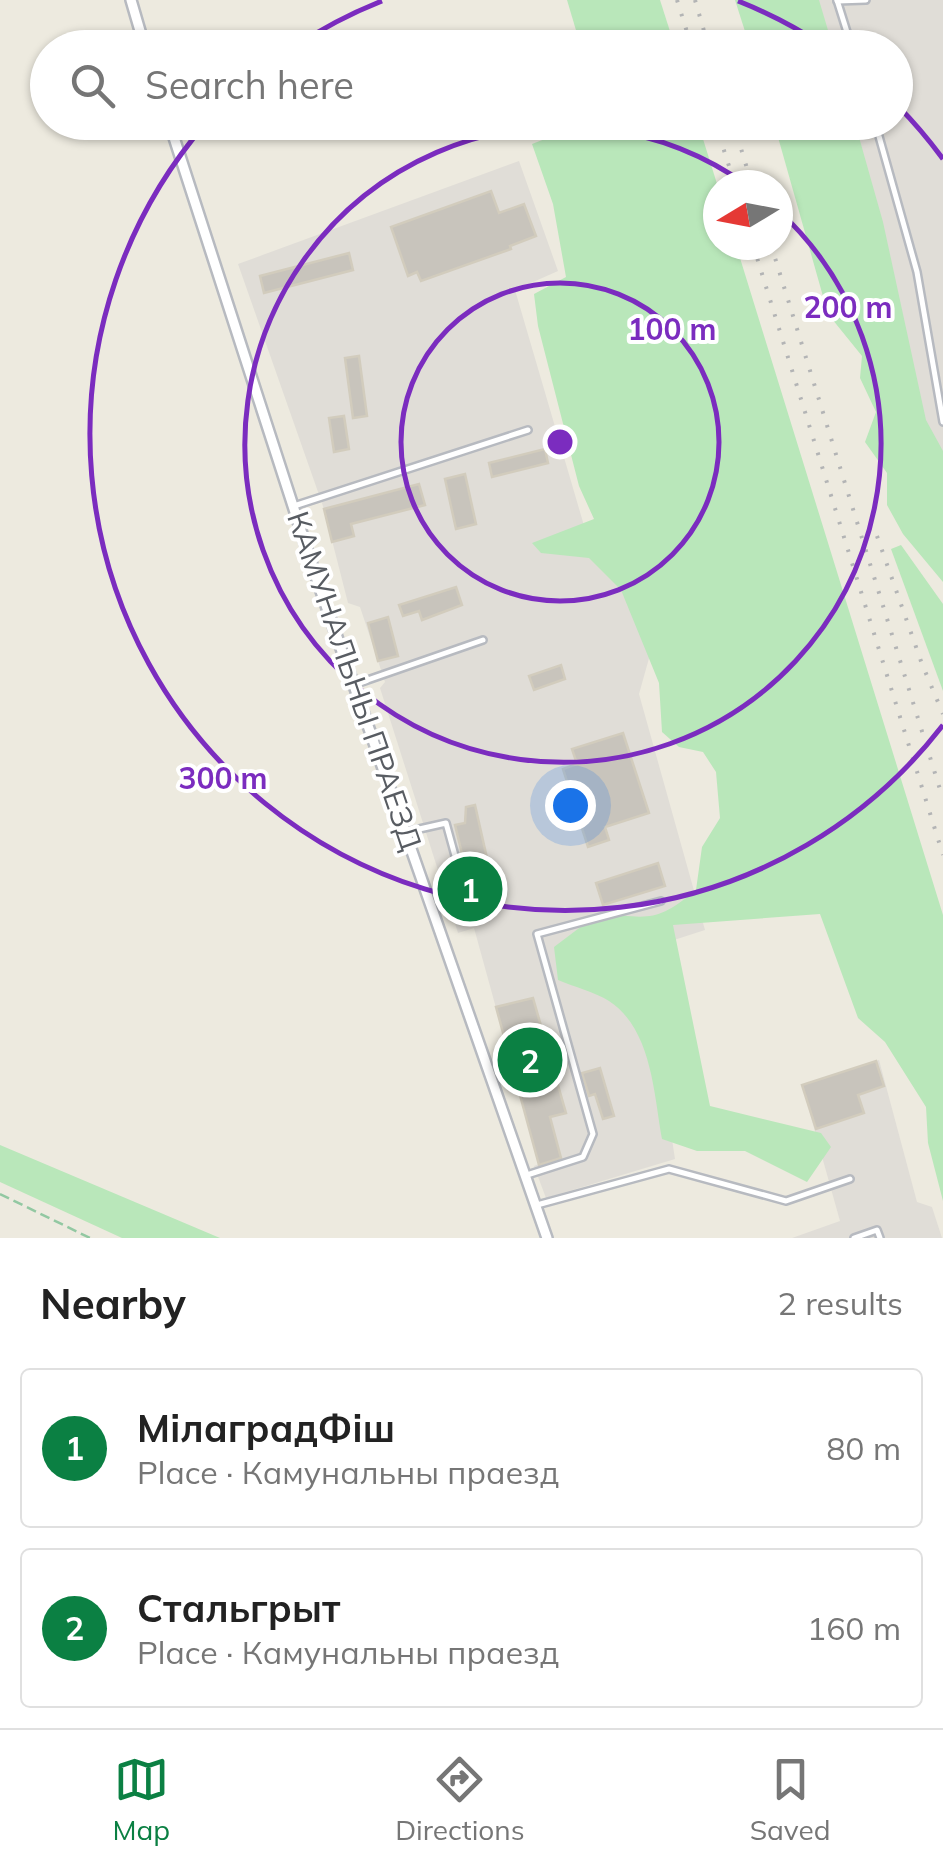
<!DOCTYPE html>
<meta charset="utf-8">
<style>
:root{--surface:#fff;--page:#f2f2f2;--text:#222;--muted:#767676;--line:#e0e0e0;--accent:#0b8043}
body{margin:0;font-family:Mulish,sans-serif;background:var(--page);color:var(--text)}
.compass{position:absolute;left:703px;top:170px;width:90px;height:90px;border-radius:50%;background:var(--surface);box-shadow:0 2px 8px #0004;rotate:260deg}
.you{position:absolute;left:570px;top:805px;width:35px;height:35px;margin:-25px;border:8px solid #fff;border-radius:50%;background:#1a73e8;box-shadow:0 0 0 15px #1a73e833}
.badge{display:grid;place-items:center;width:65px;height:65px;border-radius:50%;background:var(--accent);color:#fff;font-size:32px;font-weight:700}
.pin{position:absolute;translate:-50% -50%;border:5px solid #fff;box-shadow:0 2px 10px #0006}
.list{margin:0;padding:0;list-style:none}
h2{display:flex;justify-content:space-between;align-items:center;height:130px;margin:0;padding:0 40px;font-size:42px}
h2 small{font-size:32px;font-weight:400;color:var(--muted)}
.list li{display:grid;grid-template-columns:65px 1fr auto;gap:30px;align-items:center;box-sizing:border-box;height:160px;margin:0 20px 20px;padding:0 20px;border:2px solid var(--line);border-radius:10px}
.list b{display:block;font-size:38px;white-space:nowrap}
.list p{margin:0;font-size:32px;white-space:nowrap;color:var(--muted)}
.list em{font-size:32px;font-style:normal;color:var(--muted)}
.icon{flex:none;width:55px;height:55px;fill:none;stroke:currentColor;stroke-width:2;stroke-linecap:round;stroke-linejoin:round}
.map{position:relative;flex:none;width:943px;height:1238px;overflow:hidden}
.search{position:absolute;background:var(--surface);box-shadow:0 2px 8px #0004;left:30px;right:30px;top:30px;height:110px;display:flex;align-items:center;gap:25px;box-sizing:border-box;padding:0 35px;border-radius:55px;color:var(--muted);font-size:38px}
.sheet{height:490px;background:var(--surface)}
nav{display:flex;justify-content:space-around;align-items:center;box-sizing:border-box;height:140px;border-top:2px solid var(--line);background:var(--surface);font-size:28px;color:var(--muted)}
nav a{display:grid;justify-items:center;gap:5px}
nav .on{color:var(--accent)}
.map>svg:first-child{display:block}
.industrial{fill:#e0ddd7}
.green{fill:#b9e7ba}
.building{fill:#c8c4bc;stroke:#d2ccbd;stroke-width:2.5}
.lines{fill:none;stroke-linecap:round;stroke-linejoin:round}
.service-casing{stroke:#b7bac0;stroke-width:10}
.minor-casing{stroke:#b7bac0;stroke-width:14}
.path{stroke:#92c8a2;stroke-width:2.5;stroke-dasharray:10 5;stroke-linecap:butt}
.service{stroke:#fff;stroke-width:5}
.minor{stroke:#fff;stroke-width:9}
.rail{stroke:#b3b4b5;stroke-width:4;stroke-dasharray:2.5 12;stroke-linecap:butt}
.ring{fill:none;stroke:#7b2cbf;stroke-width:5}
.labels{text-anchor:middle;stroke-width:8;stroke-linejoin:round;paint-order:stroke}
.street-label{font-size:30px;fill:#585c62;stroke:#fff}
.centre{fill:#7b2cbf;stroke:#fff;stroke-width:5}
.ring-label{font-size:30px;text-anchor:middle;font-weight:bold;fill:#7b2cbf;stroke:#fff;stroke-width:8;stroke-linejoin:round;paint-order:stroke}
</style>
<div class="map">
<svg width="943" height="1238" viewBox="0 0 943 1238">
<rect width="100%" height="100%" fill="#edeadf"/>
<g class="industrial">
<polygon points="800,0 943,0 943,483 836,123 896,122 896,48 814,47"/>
<polygon points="519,161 558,271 515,290 585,529 653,644 639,694 705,930 643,950 675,1159 546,1198 534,1166 539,1164 474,928 458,933 380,688 385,682 360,607 348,603 324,509 238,264"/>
<polygon points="879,1060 917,1202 932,1207 942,1238 792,1238 840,1221 802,1085"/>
</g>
<g class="green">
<polygon points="567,0 660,0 675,47 581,47"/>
<polygon points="735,0 819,0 833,47 750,47"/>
<path d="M 586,123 L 698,123 L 718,187 L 718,245 L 736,245 L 943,915 L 943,1201 L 928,1143 L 926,1107 L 885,1042 L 858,1018 L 820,914 L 673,925 L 710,1106 L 821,1133 L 831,1147 L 807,1182 L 745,1151 L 697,1151 L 662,1139 C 654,1095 652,1029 609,1001 C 595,992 574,987 558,980 L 554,947 L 599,913 C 649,918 656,923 696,890 L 702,847 L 720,818 L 716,772 L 703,752 L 679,747 L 662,732 L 659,683 L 621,590 L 589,558 L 541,553 L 532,543 L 594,519 L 579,486 L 538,326 L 534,294 L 566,277 L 553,204 L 532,144 Z"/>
<polygon points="774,123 855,123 883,222 926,420 943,451 943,582 903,534 887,505 887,473 865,442 876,412 860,378 862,356 828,314"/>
<polygon points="901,545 943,604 943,691 891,549"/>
<polygon points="0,1145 220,1238 122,1238 0,1182"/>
</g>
<g class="building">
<polygon points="491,191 499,213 524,204 536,236 510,246 511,249 421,281 417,272 408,276 391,227"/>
<polygon points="349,253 353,270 264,293 260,276"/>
<polygon points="359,356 367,416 353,418 345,358"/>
<polygon points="344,416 349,449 334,452 329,418"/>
<polygon points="545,449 548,463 492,477 489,463"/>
<polygon points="465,474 476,524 456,529 445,479"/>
<polygon points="419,484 425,505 351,524 354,536 332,542 324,509"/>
<polygon points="456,587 462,605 422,620 419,611 403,616 399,605"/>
<polygon points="388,617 398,656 378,661 368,623"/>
<polygon points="561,665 565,679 534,690 529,676"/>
<polygon points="623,733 649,813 605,827 609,840 588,847 563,769 577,764 572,749"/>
<polygon points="475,805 498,907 453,918 442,871 465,866 455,825 465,823 466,807"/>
<polygon points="658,863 665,886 603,905 596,883"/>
<polygon points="533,998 566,1113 550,1117 561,1158 539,1165 496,1007"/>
<polygon points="876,1061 884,1086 858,1095 864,1113 816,1129 802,1085"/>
<polygon points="600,1068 614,1116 603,1119 595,1094 589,1096 582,1073"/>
</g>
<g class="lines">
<defs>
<g id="service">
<polyline points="837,0 852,48"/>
<polyline points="837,1 866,0"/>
<polyline points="875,122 917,272 943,422"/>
<polyline points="294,506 528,430"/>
<polyline points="356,684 483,640"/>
<polyline points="406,832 446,823 457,863"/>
<polyline points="527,1175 583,1157 593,1134 537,934 661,901"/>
<polyline points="537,1205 669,1169 786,1201 850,1179"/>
<polyline points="854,1238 877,1230 880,1238"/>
</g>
<g id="minor">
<polyline points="131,0 145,48"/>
<polyline points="169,122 315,574 547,1238"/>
</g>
</defs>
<use href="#service" class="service-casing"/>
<use href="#minor" class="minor-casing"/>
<polyline class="path" points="0,1194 90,1238"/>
<use href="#service" class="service"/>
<use href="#minor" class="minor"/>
<g class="rail">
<polyline points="677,0 692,48"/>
<polyline points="695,0 709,48"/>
<polyline points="715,122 735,185"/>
<polyline points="733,122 752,185"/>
<polyline points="753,245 943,855"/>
<polyline points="771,245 943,799"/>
<polyline points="877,536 922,664 943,714"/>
</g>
</g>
<g class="ring">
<circle cx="560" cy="442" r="159"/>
<path d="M779 211A318 318 0 1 1 747 185"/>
<path d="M943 725A476 476 0 1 1 206 123M294 47A476 476 0 0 1 382 1M738 1A476 476 0 0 1 826 47M897 105A476 476 0 0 1 943 159"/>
</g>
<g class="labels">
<g class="street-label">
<text transform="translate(354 681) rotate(71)" y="10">КАМУНАЛЬНЫ ПРАЕЗД</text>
</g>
</g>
<circle cx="560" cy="442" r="15" class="centre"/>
<g class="ring-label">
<text x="848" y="318">200 m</text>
<text x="672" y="340">100 m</text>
<text x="223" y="789">300 m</text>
</g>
</svg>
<svg class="compass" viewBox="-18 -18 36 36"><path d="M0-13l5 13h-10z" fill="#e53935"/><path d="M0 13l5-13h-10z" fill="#767676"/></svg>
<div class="you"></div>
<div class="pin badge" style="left:470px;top:889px">1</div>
<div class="pin badge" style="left:530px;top:1060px">2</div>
<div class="search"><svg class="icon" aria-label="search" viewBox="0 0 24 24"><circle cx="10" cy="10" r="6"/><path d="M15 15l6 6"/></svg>Search here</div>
</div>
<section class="sheet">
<h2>Nearby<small>2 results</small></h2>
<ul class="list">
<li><span class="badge">1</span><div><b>МілаградФіш</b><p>Place · Камунальны праезд</p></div><em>80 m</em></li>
<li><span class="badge">2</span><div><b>Стальгрыт</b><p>Place · Камунальны праезд</p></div><em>160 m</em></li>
</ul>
</section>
<nav>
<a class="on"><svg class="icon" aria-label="map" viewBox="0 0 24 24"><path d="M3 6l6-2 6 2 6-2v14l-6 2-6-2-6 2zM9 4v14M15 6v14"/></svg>Map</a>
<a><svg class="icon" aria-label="directions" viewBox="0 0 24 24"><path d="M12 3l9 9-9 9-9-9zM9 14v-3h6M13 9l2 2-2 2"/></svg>Directions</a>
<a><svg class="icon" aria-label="saved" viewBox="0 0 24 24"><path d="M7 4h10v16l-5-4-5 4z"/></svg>Saved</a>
</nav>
